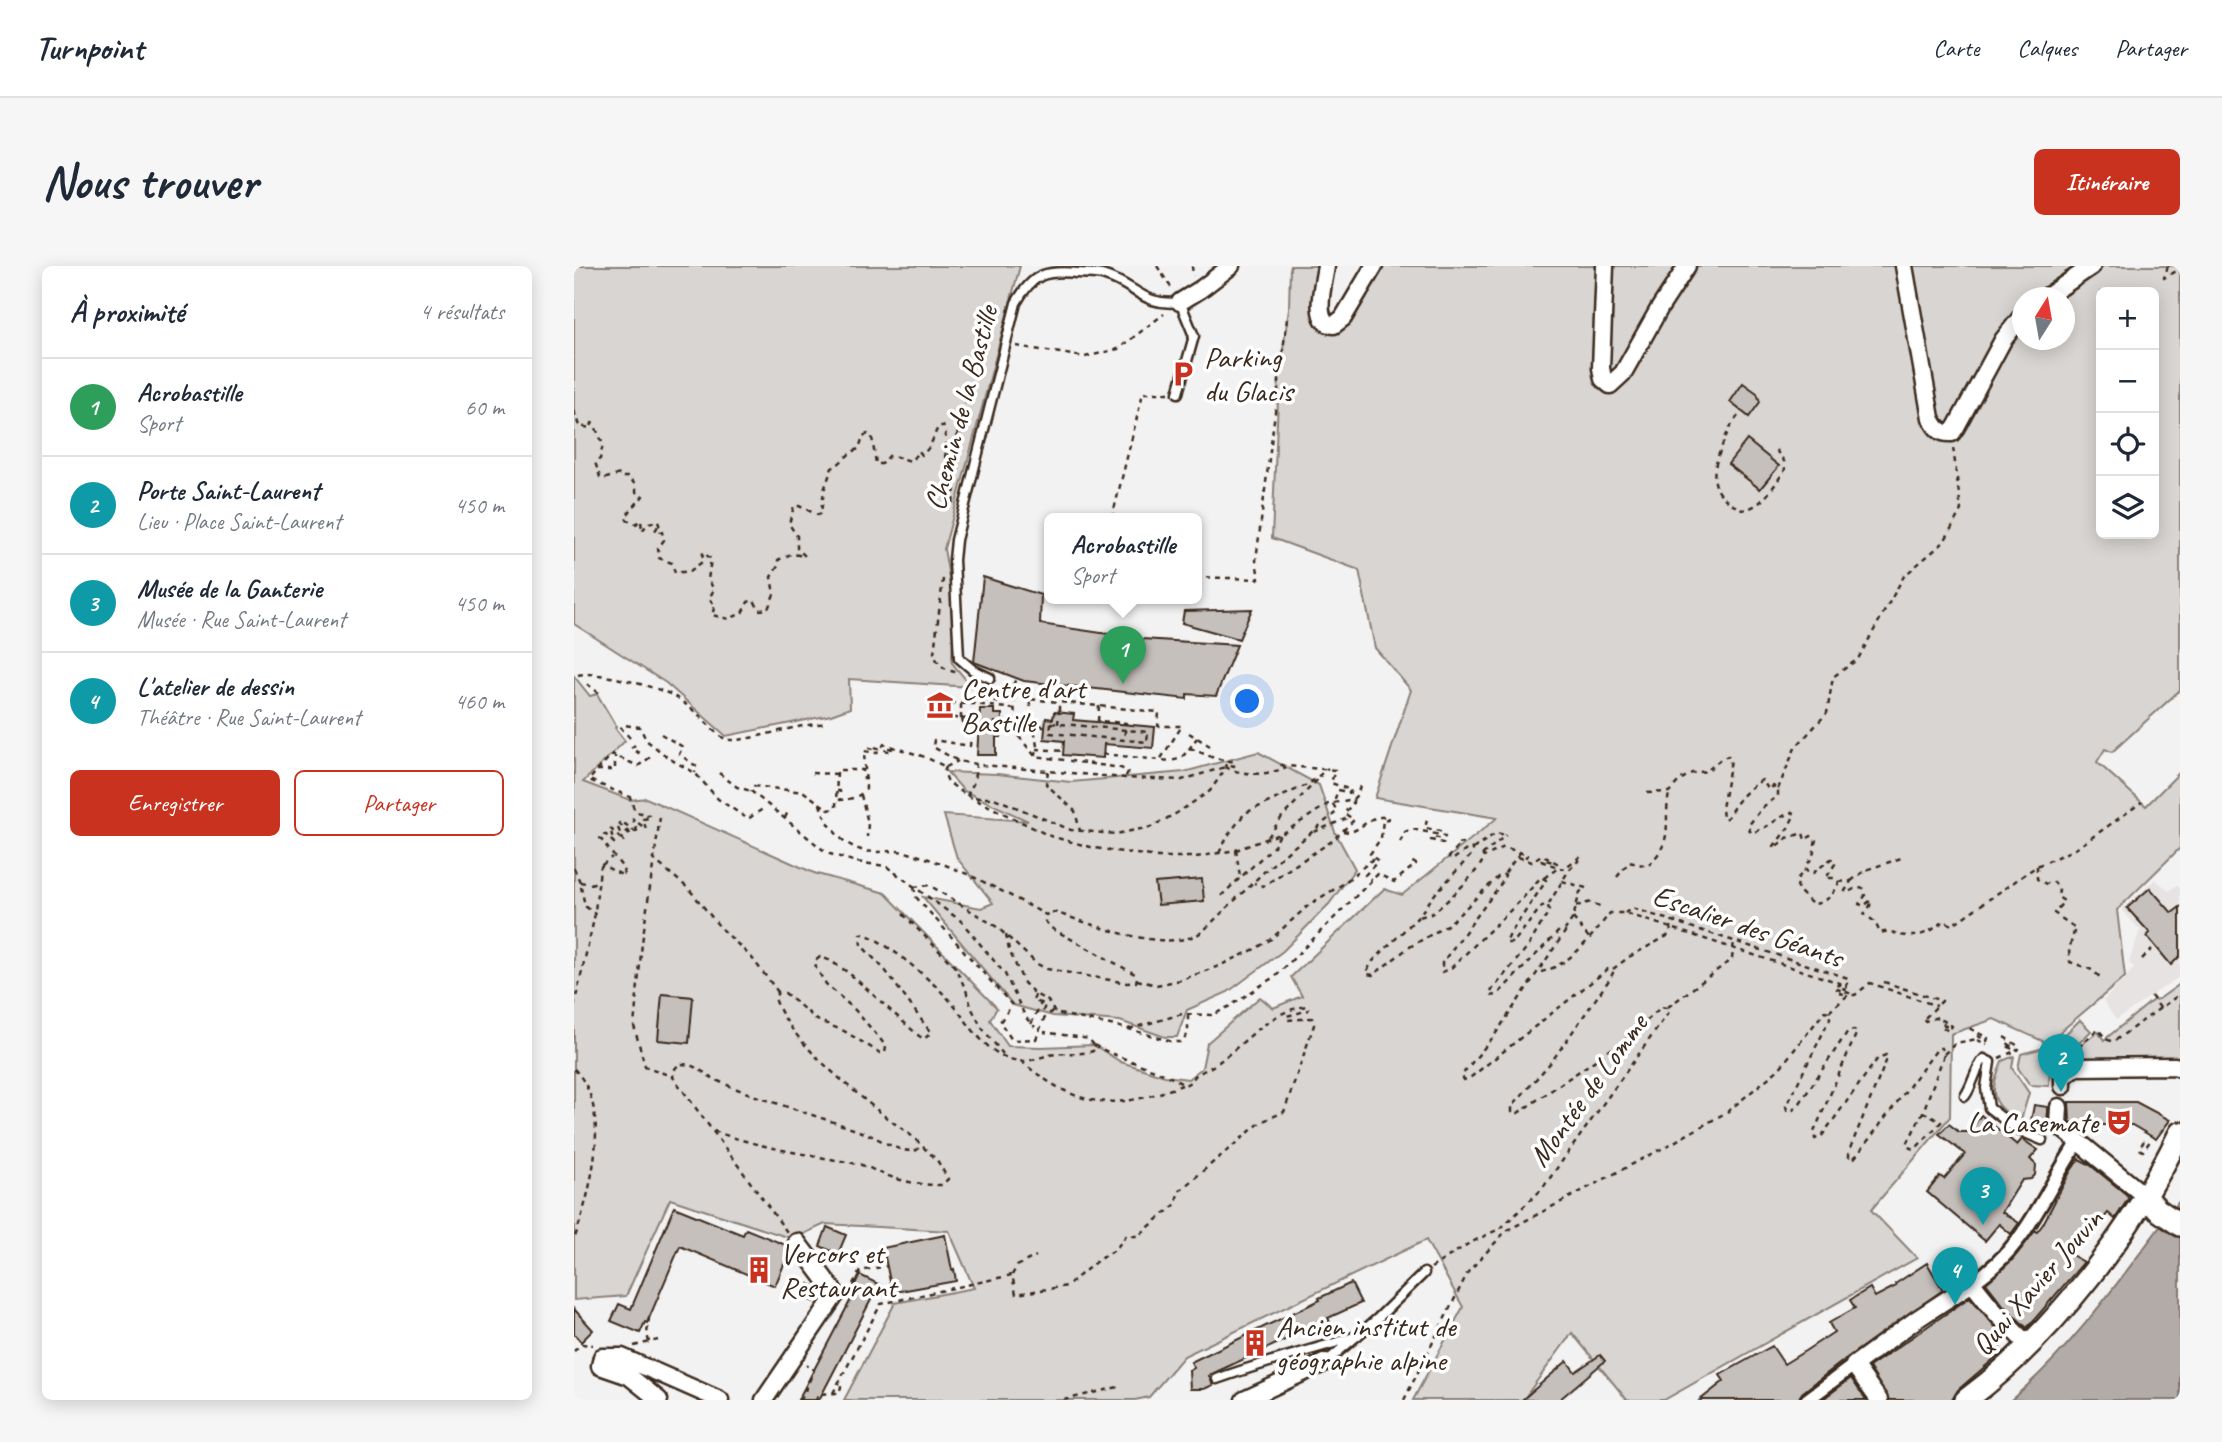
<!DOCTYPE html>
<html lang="fr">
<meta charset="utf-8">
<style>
:root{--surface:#fff;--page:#f6f6f7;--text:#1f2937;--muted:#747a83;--line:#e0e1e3;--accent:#c8321e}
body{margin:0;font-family:Caveat,sans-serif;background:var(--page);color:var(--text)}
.controls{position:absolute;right:21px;top:21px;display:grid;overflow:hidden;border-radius:10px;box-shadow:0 4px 18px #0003}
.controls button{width:63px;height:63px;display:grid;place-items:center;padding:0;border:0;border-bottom:2px solid var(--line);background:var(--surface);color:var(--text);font:35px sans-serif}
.compass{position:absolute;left:1438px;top:21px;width:63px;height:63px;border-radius:50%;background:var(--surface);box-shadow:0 4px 18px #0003;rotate:11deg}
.you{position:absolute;left:674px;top:436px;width:24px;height:24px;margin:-18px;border:5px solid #fff;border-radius:50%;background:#1a73e8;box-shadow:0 0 0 10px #1a73e833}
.badge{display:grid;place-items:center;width:46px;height:46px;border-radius:50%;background:var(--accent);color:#fff;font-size:23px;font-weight:700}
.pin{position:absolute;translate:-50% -58px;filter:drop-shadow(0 2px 4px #0008)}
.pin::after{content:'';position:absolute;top:37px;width:24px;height:21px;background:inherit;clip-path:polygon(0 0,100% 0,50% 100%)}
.popup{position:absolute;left:470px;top:247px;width:158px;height:91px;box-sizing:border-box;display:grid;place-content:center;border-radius:10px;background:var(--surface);filter:drop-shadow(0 2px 5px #0005);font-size:23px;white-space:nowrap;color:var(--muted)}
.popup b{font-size:26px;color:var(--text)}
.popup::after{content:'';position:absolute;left:50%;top:100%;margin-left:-14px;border:14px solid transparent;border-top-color:var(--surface)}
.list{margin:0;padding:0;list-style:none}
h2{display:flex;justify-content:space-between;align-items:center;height:91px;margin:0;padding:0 28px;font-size:30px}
h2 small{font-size:23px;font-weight:400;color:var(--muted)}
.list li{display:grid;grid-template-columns:46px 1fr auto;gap:21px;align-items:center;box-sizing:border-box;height:98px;padding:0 28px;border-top:2px solid var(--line)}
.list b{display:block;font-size:26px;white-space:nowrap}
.list p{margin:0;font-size:23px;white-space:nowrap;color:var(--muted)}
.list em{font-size:23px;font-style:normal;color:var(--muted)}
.actions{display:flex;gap:14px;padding:21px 28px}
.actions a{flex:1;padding:16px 0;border:2px solid var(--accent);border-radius:10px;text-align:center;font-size:24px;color:var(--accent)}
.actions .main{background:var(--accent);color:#fff}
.icon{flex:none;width:38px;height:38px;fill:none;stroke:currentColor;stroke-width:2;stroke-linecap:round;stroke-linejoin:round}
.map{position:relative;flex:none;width:1606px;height:1134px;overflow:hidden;border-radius:10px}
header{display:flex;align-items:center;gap:42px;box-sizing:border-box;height:98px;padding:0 35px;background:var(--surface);border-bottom:2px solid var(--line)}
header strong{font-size:33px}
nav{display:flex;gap:38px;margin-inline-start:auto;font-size:24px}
.intro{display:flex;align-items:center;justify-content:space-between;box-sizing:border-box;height:168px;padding:0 42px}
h1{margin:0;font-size:49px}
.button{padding:18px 32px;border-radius:10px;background:var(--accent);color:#fff;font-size:24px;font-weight:700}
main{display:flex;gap:42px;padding:0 42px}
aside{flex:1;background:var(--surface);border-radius:10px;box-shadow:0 4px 18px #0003}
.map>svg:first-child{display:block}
.built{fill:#e6e3e2}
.green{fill:#d8d5d2;stroke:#8a8078;stroke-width:2;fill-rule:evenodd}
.water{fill:#b2aba7;stroke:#827770;stroke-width:2}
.building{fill:#c6c0bd;stroke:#3b2a1e;stroke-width:2}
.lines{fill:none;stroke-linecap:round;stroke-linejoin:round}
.service-casing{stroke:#3b2a1e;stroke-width:13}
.pedestrian-casing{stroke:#3b2a1e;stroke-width:18}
.minor-casing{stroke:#3b2a1e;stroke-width:21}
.secondary-casing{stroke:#3b2a1e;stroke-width:26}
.path{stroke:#3b2a1e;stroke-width:2.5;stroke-dasharray:5 5;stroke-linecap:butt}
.service{stroke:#fff;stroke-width:8}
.pedestrian{stroke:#fff;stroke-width:12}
.minor{stroke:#fff;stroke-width:16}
.secondary{stroke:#fff;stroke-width:21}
.path-bridge{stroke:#3b2a1e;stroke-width:2.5;stroke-dasharray:5 5;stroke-linecap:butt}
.labels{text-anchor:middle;stroke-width:7;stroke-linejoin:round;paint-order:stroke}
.poi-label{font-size:30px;fill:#3b2a1e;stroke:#fff;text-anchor:start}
.street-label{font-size:30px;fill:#3b2a1e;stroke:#fff}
</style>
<header>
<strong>Turnpoint</strong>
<nav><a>Carte</a><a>Calques</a><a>Partager</a></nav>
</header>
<div class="intro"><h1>Nous trouver</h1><a class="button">Itinéraire</a></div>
<main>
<aside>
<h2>À proximité<small>4 résultats</small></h2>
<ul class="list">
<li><span class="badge" style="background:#2e9e5b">1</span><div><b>Acrobastille</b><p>Sport</p></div><em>60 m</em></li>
<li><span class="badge" style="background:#0f9aa8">2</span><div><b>Porte Saint-Laurent</b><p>Lieu · Place Saint-Laurent</p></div><em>450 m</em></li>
<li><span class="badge" style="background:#0f9aa8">3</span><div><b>Musée de la Ganterie</b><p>Musée · Rue Saint-Laurent</p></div><em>450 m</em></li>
<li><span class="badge" style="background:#0f9aa8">4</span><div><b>L'atelier de dessin</b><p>Théâtre · Rue Saint-Laurent</p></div><em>460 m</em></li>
</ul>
<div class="actions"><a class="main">Enregistrer</a><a>Partager</a></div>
</aside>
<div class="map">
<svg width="1606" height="1134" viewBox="0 0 1606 1134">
<rect width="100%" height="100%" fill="#f3f2f2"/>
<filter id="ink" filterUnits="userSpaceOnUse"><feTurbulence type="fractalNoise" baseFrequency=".0143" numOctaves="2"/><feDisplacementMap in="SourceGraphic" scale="14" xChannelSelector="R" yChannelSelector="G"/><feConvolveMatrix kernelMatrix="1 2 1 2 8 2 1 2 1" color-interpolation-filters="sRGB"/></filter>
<g filter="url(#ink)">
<polygon class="built" points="1581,613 1595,625 1603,619 1606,622 1606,710 1542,754 1529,735 1560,702 1555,696 1566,664 1548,644"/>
<g class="green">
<polygon points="0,0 446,0 370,283 380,339 378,397 398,421 275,413 276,442 257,449 152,470 92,417 0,358"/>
<path d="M 716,0 L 752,0 L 746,47 L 760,59 L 800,0 L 1606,0 L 1606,424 L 1538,486 L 1531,483 L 1523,496 L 1572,540 L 1606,506 L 1606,582 L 1543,644 L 1551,711 L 1473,777 L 1420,753 L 1377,768 L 1376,851 L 1297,944 L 1343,992 L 1090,1134 L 1053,1134 L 998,1067 L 949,1134 L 839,1134 L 889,1041 L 852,974 L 610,1090 L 575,1131 L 561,1134 L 270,1134 L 321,1037 L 400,1022 L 375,965 L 251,958 L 219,973 L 96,933 L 52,1030 L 0,1034 L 0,410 L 16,430 L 23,428 L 42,460 L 41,462 L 51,475 L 9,516 L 56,534 L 72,532 L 240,607 L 311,627 L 423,742 L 416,754 L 434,780 L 467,781 L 520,779 L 547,796 L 591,810 L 614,813 L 628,802 L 633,777 L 686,731 L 699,742 L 728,730 L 717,711 L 810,623 L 828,629 L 923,552 L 801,532 L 837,424 L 801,382 L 785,304 L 698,272 L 705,110 L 715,43 ZM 1527,26 L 1580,26 L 1580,268 L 1527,268 ZM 1448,32 L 1490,32 L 1490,74 L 1448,74 Z"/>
<polygon points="684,486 745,519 761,566 781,603 755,638 709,685 654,726 613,744 603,771 591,771 546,755 479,750 439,739 349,631 407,642 419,637 383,592 370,549 454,555 390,525 373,506 423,508 497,516 610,506"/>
<path d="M 1606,718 L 1606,793 L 1499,796 C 1502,781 1512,775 1524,766 L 1530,774 L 1579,734 L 1585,733 Z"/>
<polygon points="1506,754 1517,765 1493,789 1481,778"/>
<polygon points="1477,780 1475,820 1456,819 1444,802 1447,788"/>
<path d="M 1440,790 L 1438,802 L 1455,827 L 1447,854 L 1444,856 C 1416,835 1415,828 1428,795 Z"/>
</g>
<path class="water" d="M 1606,934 L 1606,1134 L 1437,1134 C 1503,1078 1554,1002 1606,934 Z"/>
<g class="building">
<polygon points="1169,117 1183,127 1186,136 1175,151 1156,136"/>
<polygon points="1173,174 1205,200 1186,223 1154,198"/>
<polygon points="409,311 467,329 466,358 568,373 663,379 642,430 613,428 613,433 450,415 400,396"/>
<polygon points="678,343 665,373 608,357 610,345"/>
<polygon points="406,443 420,443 420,448 428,448 427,471 422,471 422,489 403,489"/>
<polygon points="480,446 500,448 499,454 581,461 579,482 530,478 529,492 489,489 490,475 470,473 472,452 479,453"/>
<polygon points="628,613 630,635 584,639 581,617"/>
<polygon points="1576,622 1598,647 1606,641 1606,690 1597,699 1573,670 1576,667 1553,642"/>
<polygon points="88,728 119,731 115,777 84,774"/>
<polygon points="1495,836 1562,836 1596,854 1582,873 1558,859 1501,859 1496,855"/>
<polygon points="1460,839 1474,841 1473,863 1456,860"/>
<polygon points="1407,849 1443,879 1448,873 1464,884 1456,893 1462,899 1461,909 1457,913 1448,914 1428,946 1445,957 1437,968 1425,958 1411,975 1353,926 1366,910 1370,913 1391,888 1365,868 1375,858 1385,866 1395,866"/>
<polygon points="1505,893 1515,898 1553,929 1554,933 1541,953 1534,947 1515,971 1508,966 1496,988 1510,996 1453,1062 1430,1040 1412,1017 1439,993 1461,965 1463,966 1469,958 1496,906"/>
<polygon points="100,941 169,969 172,963 214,980 216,984 201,1020 106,980 73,1057 71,1056 66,1067 37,1055 45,1038 57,1043"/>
<polygon points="253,961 272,969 264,988 246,980"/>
<polygon points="371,969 378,1004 380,1003 382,1015 299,1030 245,1134 224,1134 283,1022 280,1020 286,1009 318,1025 309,982"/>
<polygon points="1353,997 1369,1024 1274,1091 1228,1127 1224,1134 1126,1134 1150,1115 1146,1109 1198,1080 1210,1098 1231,1085 1260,1066 1255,1057 1281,1042 1276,1034 1296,1022 1301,1031 1322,1020 1321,1018"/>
<polygon points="777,1017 787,1037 754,1052 756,1056 745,1061 743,1059 640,1107 635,1110 639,1119 630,1123 616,1123 615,1104 620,1102 617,1096 746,1034 745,1032"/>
<polygon points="235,1018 245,1023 240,1036 230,1031"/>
<polygon points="1396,1031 1424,1064 1419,1068 1428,1086 1384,1124 1378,1134 1315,1134 1295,1101"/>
<polygon points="0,1043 19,1064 7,1076 0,1068"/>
<polygon points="1026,1089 1031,1095 985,1134 948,1134 993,1095 1001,1106"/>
<polygon points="1277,1112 1292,1134 1248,1134"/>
</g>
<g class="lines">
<defs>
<g id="service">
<path d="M 416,412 L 399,404 L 385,392 L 380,294 L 382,274 L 442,37 C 459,7 472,4 504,7 C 513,8 523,7 531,10 C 562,19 569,41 606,36 L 620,70 L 604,127"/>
<path d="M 1391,830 C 1399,819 1401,802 1410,793 L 1416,796 L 1412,822 L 1415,842 L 1444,864 L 1468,874"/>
<polyline points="752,1096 803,1053 850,1007"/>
<path d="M 643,1113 C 689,1096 736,1085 783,1070"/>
</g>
<g id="pedestrian">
<path d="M 1398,1017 C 1454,980 1469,928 1504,876"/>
<polyline points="1233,1134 1280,1099"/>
</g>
<g id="minor">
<path d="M 752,0 C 750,16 737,58 760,59 L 769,52 L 800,0"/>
<polyline points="1031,0 1027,102 1029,113 1036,119 1049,107 1085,43 1113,0"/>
<path d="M 1330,0 L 1357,152 C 1362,162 1366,168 1378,167 L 1382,161 L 1429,74 L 1448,50"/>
<polyline points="1471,32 1518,0"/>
<polyline points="606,36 627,23 657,0"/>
<polyline points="1489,820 1489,811 1502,801 1601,800 1606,802"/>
<polyline points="1485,841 1484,859 1572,931"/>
<polyline points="85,1134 55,1110 26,1100 28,1091 48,1091 146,1134"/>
<polyline points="190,1134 262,1028 223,976"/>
<polyline points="670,1134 752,1096"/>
<polyline points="1305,1134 1280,1099 1343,1053 1398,1017 1422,1047 1453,1078"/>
</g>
<g id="secondary">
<polyline points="1572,931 1584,944 1606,959"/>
<path d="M 1392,1134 C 1479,1069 1559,964 1606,867"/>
</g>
</defs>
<use href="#service" class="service-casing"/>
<use href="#pedestrian" class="pedestrian-casing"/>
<use href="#minor" class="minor-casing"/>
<use href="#secondary" class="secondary-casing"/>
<g class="path">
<polyline points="583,0 598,23"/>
<polyline points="618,0 619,10"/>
<polyline points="1594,0 1590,12 1606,2"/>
<polyline points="442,80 511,91 544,83 590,48"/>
<path d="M 0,145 L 5,160 L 17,162 L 18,157 L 20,158 L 29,178 L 26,193 L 21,196 L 26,211 L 29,213 L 46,208 L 48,211 L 55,211 L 62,220 L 62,226 L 69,230 L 52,250 L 53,254 L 62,258 L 67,254 L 68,265 L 74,257 L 84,255 L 86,262 L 84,260 L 81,265 L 88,266 L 90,274 L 84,282 L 85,292 L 98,297 L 101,307 L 116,305 L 128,296 L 129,286 L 137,293 L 134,314 L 140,323 L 135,333 L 141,339 L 138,349 L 155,353 L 168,347 L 174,336 L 180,334 L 185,344 L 194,343 L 200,328 L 197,311 L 204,300 L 204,294 L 217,288 L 231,290 L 223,282 L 223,270 L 215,258 L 220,240 L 225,240 L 244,249 L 247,247 L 250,224 L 258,202 C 270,196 272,187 285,183 L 289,170 L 294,168 L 298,171 L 302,198 L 308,198 L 316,189 L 337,195 L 345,185 L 348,189 C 360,178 358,171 365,160 L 369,160 C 373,166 372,185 371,192 L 373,192 L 390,153"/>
<path d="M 1164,150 C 1155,161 1151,172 1146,185 C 1135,214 1139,229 1168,244 C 1190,241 1199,220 1211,204 L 1210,195 L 1201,183"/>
<polyline points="379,237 394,117"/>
<polyline points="538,252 569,127 595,127"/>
<polyline points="622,311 685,313 682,294 713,53"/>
<path d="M 369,313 L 360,387 C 364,401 372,404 385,407"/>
<path d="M 4,409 C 21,404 82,421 98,429 C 106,434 113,439 120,445 C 130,452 142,470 152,473 C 168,479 228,455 253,458"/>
<polyline points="13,418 25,427"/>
<polyline points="432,418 440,420 441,466 461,490 547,502 554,506 551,512"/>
<path d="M 419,422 L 413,434 L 427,437 C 430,427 439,423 442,412"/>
<polyline points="416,427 424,433"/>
<polyline points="366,437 400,438 440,443"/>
<polyline points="525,440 524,455 552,457 550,474"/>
<polyline points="368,451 406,454"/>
<polyline points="387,453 387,438"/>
<polyline points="388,453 389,457 404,457 397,469 396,480 360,474 359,481 384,495 408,499 551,512 608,514 651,501"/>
<polyline points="421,455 421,468 425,468 426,457 441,458"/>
<polyline points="457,455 465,457 471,463"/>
<polygon points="477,457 574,466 573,476 476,467"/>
<path d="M 484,458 L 485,445 L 485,444 L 484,444 L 483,445 L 485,446 C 485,443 485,439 485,436"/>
<polyline points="615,467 636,480"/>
<polyline points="87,468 109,481 105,488 122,500 121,507"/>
<polyline points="56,472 47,462 49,459 66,461 72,474 96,493 121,507 144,533 174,553 190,542"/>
<polyline points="61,479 57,482 68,489"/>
<polyline points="616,482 640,492 661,496 660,500 652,498 651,501"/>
<polyline points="462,483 489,485"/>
<polyline points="529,488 585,494"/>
<path d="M 461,490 L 463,480 L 455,433 L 585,446 L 584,460 L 608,460 L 586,494 C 609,497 610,489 623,472"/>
<polyline points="372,501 370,506 374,516 392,529 476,570 520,582 584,591 622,591 662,584 711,566 754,538 779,533 779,538 770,547 780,554 758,575 689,620 680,617"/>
<polyline points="372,501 384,495"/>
<path d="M 651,501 C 670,510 694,510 712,501"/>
<polyline points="23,504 41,504 41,490"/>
<polyline points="474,505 472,518 501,545 506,565"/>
<polyline points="145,507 163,521 177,525"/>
<polyline points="238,507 263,508"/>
<polyline points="293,513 290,513 289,504 263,504 262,542 255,544 230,526 180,520 177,525 253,587 282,596 312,600 387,655 431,708 452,752 461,761"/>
<polyline points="1204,523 1221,482 1253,447 1259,411 1284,393 1330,310 1370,276 1387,244 1379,181"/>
<path d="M 263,525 L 266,525 L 266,534 C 278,533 284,532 292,523 L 290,485 L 303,487 L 304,484 L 296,482 L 297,480 L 318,486 L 318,483 L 309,480 L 310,478 L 351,491 L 372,501"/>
<path d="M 1073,527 L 1095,526 L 1106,514 L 1118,507 L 1133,505 L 1147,493 L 1154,490 L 1157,494 L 1148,542 L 1149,553 L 1153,552 C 1162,536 1172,524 1188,514 L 1195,524 L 1199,520 L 1204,523 L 1204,530 L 1190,540 L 1174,560 L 1177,567 C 1192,563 1203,552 1218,546 L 1221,548 L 1214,562 L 1200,580 L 1200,582 L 1213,572 L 1229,567 L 1231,574 L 1237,570 L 1242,574 C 1240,579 1241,584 1239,589 C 1236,598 1229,598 1234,607 L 1239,607 L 1257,593 L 1260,594 L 1261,598 L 1252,612 L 1260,612 L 1265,616 C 1261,628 1251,638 1238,638 L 1223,623 L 1224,612 L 1231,604"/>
<polyline points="287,529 294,557 293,571"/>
<polyline points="393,530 400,516 402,498"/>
<polyline points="401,532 420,532 497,564 542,568 577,561 603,547 636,525 652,502"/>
<polyline points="779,533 783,529 786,520"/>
<path d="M 246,538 C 250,553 263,573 278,580 C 299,592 315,581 335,587 C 384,600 428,625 472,649 L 476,646 L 483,647 C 521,659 593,689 628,666 L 694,602 L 760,548 L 763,545 L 759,538 L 764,524 L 776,527 L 777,524 L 757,517 L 761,504 L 712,500 L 703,498"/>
<polyline points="60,543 56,531 15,514 38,488 64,500 78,490"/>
<polyline points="86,551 68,677 60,760 71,800 99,811"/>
<polyline points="211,552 214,545"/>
<polyline points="853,554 851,562 866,565 865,569"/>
<path d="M 769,565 C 781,568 787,560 796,554 C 801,551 808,551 814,550 L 814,553 L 809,554 L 807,572 L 796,588 L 804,595 L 791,609 L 798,614"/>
<polyline points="740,566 776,551"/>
<polyline points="694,571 708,551 747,510"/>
<polyline points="826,576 831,566 838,563 871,570 870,573 858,571 857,574 872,578"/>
<polyline points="899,583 922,567 932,569"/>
<polyline points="662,584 666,611"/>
<polyline points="645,587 655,568 671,547 735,518 754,502"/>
<polyline points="908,589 910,591 930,581 954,589 953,591 945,588 930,608"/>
<polyline points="908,589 932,569"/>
<polyline points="944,591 958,596 967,589 983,597 968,593 967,595"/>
<polyline points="78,592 115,623 145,660 178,692 204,726"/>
<polyline points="967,595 989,603 1007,590 1008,591 995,604 974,639"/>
<polyline points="28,599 38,591"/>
<polyline points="1463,600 1463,613 1472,618 1480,616 1485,623 1484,631 1490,635 1480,647 1501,662 1495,684 1496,696 1516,703 1526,711"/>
<polyline points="0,602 6,616 11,640 21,648"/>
<path d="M 1043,611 L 1055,596 L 1074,600 C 1101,573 1089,561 1095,527"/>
<polyline points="970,612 984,602"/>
<polyline points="988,615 1012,622 1006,626 999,652 991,664"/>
<polyline points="1277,615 1292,604 1330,591"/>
<polyline points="6,616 17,618 25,615"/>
<path d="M 1265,616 L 1277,615 L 1271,625 L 1273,627 L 1280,623 L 1289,622 L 1291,630 L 1285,638 L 1290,640 L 1297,634 L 1296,640 L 1290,648 L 1301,656 L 1306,667 C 1318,663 1323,670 1334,670 C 1348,671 1359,664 1370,655 L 1378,659 L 1463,600 L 1503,582 L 1568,536"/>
<polyline points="340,621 355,619 423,661 463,698 473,703 553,717 562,716 563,712 561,708 477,662 471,655 472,649"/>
<polyline points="340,621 342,631 438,739 426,756 438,774 462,773 470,753 478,745"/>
<polyline points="647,630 700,580 706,568"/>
<polyline points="1002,640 1017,636 1029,642"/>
<polyline points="1051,647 1058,642 1274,712 1272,721 1265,718 1264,721 1276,724 1275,727 1263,723 1262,726 1274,729"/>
<polyline points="329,648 381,701 392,724 398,743 408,762 429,788"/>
<path d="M 846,651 C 848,650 854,649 857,648 C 868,641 909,602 910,591"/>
<polyline points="999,652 1016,673"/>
<polyline points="432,669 435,684 450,717 461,728 474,735 481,747 555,763 599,776 608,776 614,768 614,747"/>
<polyline points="1568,693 1578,683"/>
<polyline points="1039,703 1055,691 1095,669 1099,655"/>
<path d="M 967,706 C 997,699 1018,670 1036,647 L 1051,647 L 1272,719"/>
<polyline points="563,714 582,719 607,714 645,700 683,682 697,673 736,638 769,618 800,592"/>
<polyline points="1310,716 1368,735 1350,753"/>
<polyline points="461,729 459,735 467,737"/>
<polyline points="1577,730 1587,743"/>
<polyline points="0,740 20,653 26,603 28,599 50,610 49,602 26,572 28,568 32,569 40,577 36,562 50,576 44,562 45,557 57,570 51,558 64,568 59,553 72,563 69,553 75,552 72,550 75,549 59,545"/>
<polyline points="1094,741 1158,693 1160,675"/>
<polyline points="1255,746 1274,729 1281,729 1296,717 1363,740"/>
<polyline points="1350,753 1351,755 1364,751 1378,760 1376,763 1369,758 1367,760 1377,767"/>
<polyline points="457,758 467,737 471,738 468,750"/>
<polyline points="555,763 608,748 639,749 656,740 703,709 804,608 820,616 842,598 837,595"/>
<polyline points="1430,771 1446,781 1444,784 1433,777 1432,779 1441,785"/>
<polyline points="1403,774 1413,778"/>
<path d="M 520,779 C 549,795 582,801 610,819 C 617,817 617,814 622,809 C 630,804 639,801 646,795 C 673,775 698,744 733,740 L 735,743"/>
<polyline points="1370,788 1382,777 1403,773 1404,770 1413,775 1414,772 1393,761"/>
<polyline points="1497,788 1524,763 1532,773 1539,776 1606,728"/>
<polyline points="1425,792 1441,785"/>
<path d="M 447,795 C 503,842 539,846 608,819"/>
<path d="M 0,803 C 40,843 16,927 0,974"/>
<polyline points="1349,846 1367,856"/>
<path d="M 140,865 C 186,882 236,889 284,898 C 293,900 301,905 309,908 C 329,916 347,919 368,919 L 374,913 L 363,894 L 347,879"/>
<polyline points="1570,875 1565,883 1569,885 1579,871"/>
<path d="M 213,966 L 99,811 L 100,804 L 105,798 C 121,797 130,808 144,815 C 194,837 247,850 298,870 C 311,876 328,888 343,884 L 346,878 C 335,866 320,858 308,848 C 274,820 214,773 201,732 L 204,726 L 211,727 L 243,754 L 270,765 L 306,787 L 311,787 L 312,781 L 307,774 L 281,744 L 252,718 L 242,702 L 241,695 L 246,691 L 255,694 L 275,707 L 345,770 L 350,773 L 357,767 L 311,704 L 287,679 L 286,668 L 290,668 C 312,675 363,719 378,737 C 396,759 414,792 446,795 C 457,796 471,789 482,788 C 495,786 508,789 519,785 L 520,779 L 515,773 L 470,766"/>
<polyline points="857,1002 894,978 927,962 968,923 1095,746 1093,742 1087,741 1058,769 944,847 938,846 938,840 978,795 1035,714 1039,707 1034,703 897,811 890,814 888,810 891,805 920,770 991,666 985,665 923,729 916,730 918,724 955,679 975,645 974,639 968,640 939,677 932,677 936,668 970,618 972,614 967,611 948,633 876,703 868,706 868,697 929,615 931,609 927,608 875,658 834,682 799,709 793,708 794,703 799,695 844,651 861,628 899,587 899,583 895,582 881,592 875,593 876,589 888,577 883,578"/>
<polyline points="438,1009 443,1000 462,990"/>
<polyline points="279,1018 286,1005 313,1000"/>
<polyline points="75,1076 73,1068 75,1052"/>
<polyline points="60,1080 84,1074"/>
<polyline points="0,1085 8,1078 19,1079"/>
<polyline points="259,1127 307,1038 438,1009 442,1028 493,1020 524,994 541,984 552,970 564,970 602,938 604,926 687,856 710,846 740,759 738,752 714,754 713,750 735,744"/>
<polyline points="227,1134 240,1104 232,1099"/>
<polyline points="242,1134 245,1128 265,1127 267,1121 266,1114"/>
<polyline points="490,1134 544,1121"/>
<polyline points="830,1134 894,1006 932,965 1093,880 1153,846 1205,803 1251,745 1255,746 1256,753 1212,840 1213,844 1219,844 1226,837 1274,765 1280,764 1283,766 1240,866 1241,873 1247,871 1304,792 1312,789 1313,793 1275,885 1275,892 1280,892 1284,888 1364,782 1368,782 1370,789 1349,846 1334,876 1334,881 1340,883 1344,880 1371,852"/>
</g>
<use href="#service" class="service"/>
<use href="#pedestrian" class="pedestrian"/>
<use href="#minor" class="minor"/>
<use href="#secondary" class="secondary"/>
<polyline class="path-bridge" points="427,455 457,455"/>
</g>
</g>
<defs>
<symbol id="parking-bare" viewBox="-9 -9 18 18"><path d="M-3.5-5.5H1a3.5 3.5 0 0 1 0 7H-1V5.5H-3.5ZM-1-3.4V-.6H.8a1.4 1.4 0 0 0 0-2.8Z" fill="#c8321e" stroke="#fff" stroke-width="2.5" paint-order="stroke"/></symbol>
<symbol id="museum-bare" viewBox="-9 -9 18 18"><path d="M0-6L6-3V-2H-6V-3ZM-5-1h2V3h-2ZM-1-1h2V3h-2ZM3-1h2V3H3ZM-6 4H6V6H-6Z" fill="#c8321e" stroke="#fff" stroke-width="2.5" paint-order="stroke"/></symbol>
<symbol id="theatre-bare" viewBox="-9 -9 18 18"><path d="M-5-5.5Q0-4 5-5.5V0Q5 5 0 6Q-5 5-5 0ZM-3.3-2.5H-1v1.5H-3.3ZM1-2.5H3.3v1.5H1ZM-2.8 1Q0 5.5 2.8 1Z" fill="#c8321e" stroke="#fff" stroke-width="2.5" paint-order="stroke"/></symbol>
<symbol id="building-bare" viewBox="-9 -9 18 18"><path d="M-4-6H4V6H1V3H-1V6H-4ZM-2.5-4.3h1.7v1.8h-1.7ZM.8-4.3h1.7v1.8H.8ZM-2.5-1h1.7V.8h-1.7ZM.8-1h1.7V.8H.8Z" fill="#c8321e" stroke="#fff" stroke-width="2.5" paint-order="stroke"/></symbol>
</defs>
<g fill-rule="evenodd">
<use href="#parking-bare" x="590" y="89" width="38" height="38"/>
<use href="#museum-bare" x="347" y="420" width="38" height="38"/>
<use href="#theatre-bare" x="1526" y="837" width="38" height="38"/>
<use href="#building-bare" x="166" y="985" width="38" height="38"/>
<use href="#building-bare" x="662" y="1058" width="38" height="38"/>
</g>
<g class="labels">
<g class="poi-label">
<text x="630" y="101">Parking<tspan x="630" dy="34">du Glacis</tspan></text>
<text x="387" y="432">Centre d'art<tspan x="387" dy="34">Bastille</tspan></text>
<text x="1524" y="866" text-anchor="end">La Casemate</text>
<text x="206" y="997">Vercors et<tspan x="206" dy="34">Restaurant</tspan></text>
<text x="702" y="1070">Ancien institut de<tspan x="702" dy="34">géographie alpine</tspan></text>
</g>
<g class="street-label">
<text transform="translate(387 142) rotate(-75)" y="10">Chemin de la Bastille</text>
<text transform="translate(1174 660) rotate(19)" y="10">Escalier des Géants</text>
<text transform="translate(1014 824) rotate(-54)" y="10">Montée de Lomme</text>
<text transform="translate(1463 1016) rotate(-49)" y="10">Quai Xavier Jouvin</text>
</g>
</g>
</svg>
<div class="controls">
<button>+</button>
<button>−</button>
<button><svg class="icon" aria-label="locate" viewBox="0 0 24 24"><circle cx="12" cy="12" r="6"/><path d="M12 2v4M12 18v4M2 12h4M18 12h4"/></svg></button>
<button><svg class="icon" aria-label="layers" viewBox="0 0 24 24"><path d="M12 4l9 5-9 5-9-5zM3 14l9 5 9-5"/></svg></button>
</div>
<svg class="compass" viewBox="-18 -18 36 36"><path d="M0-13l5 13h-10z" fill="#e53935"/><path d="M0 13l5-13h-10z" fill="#747a83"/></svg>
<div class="you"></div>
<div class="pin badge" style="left:549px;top:418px;background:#2e9e5b">1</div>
<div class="popup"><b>Acrobastille</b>Sport</div>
<div class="pin badge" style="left:1487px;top:826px;background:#0f9aa8">2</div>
<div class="pin badge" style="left:1409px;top:959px;background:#0f9aa8">3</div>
<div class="pin badge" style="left:1381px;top:1039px;background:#0f9aa8">4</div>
</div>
</main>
